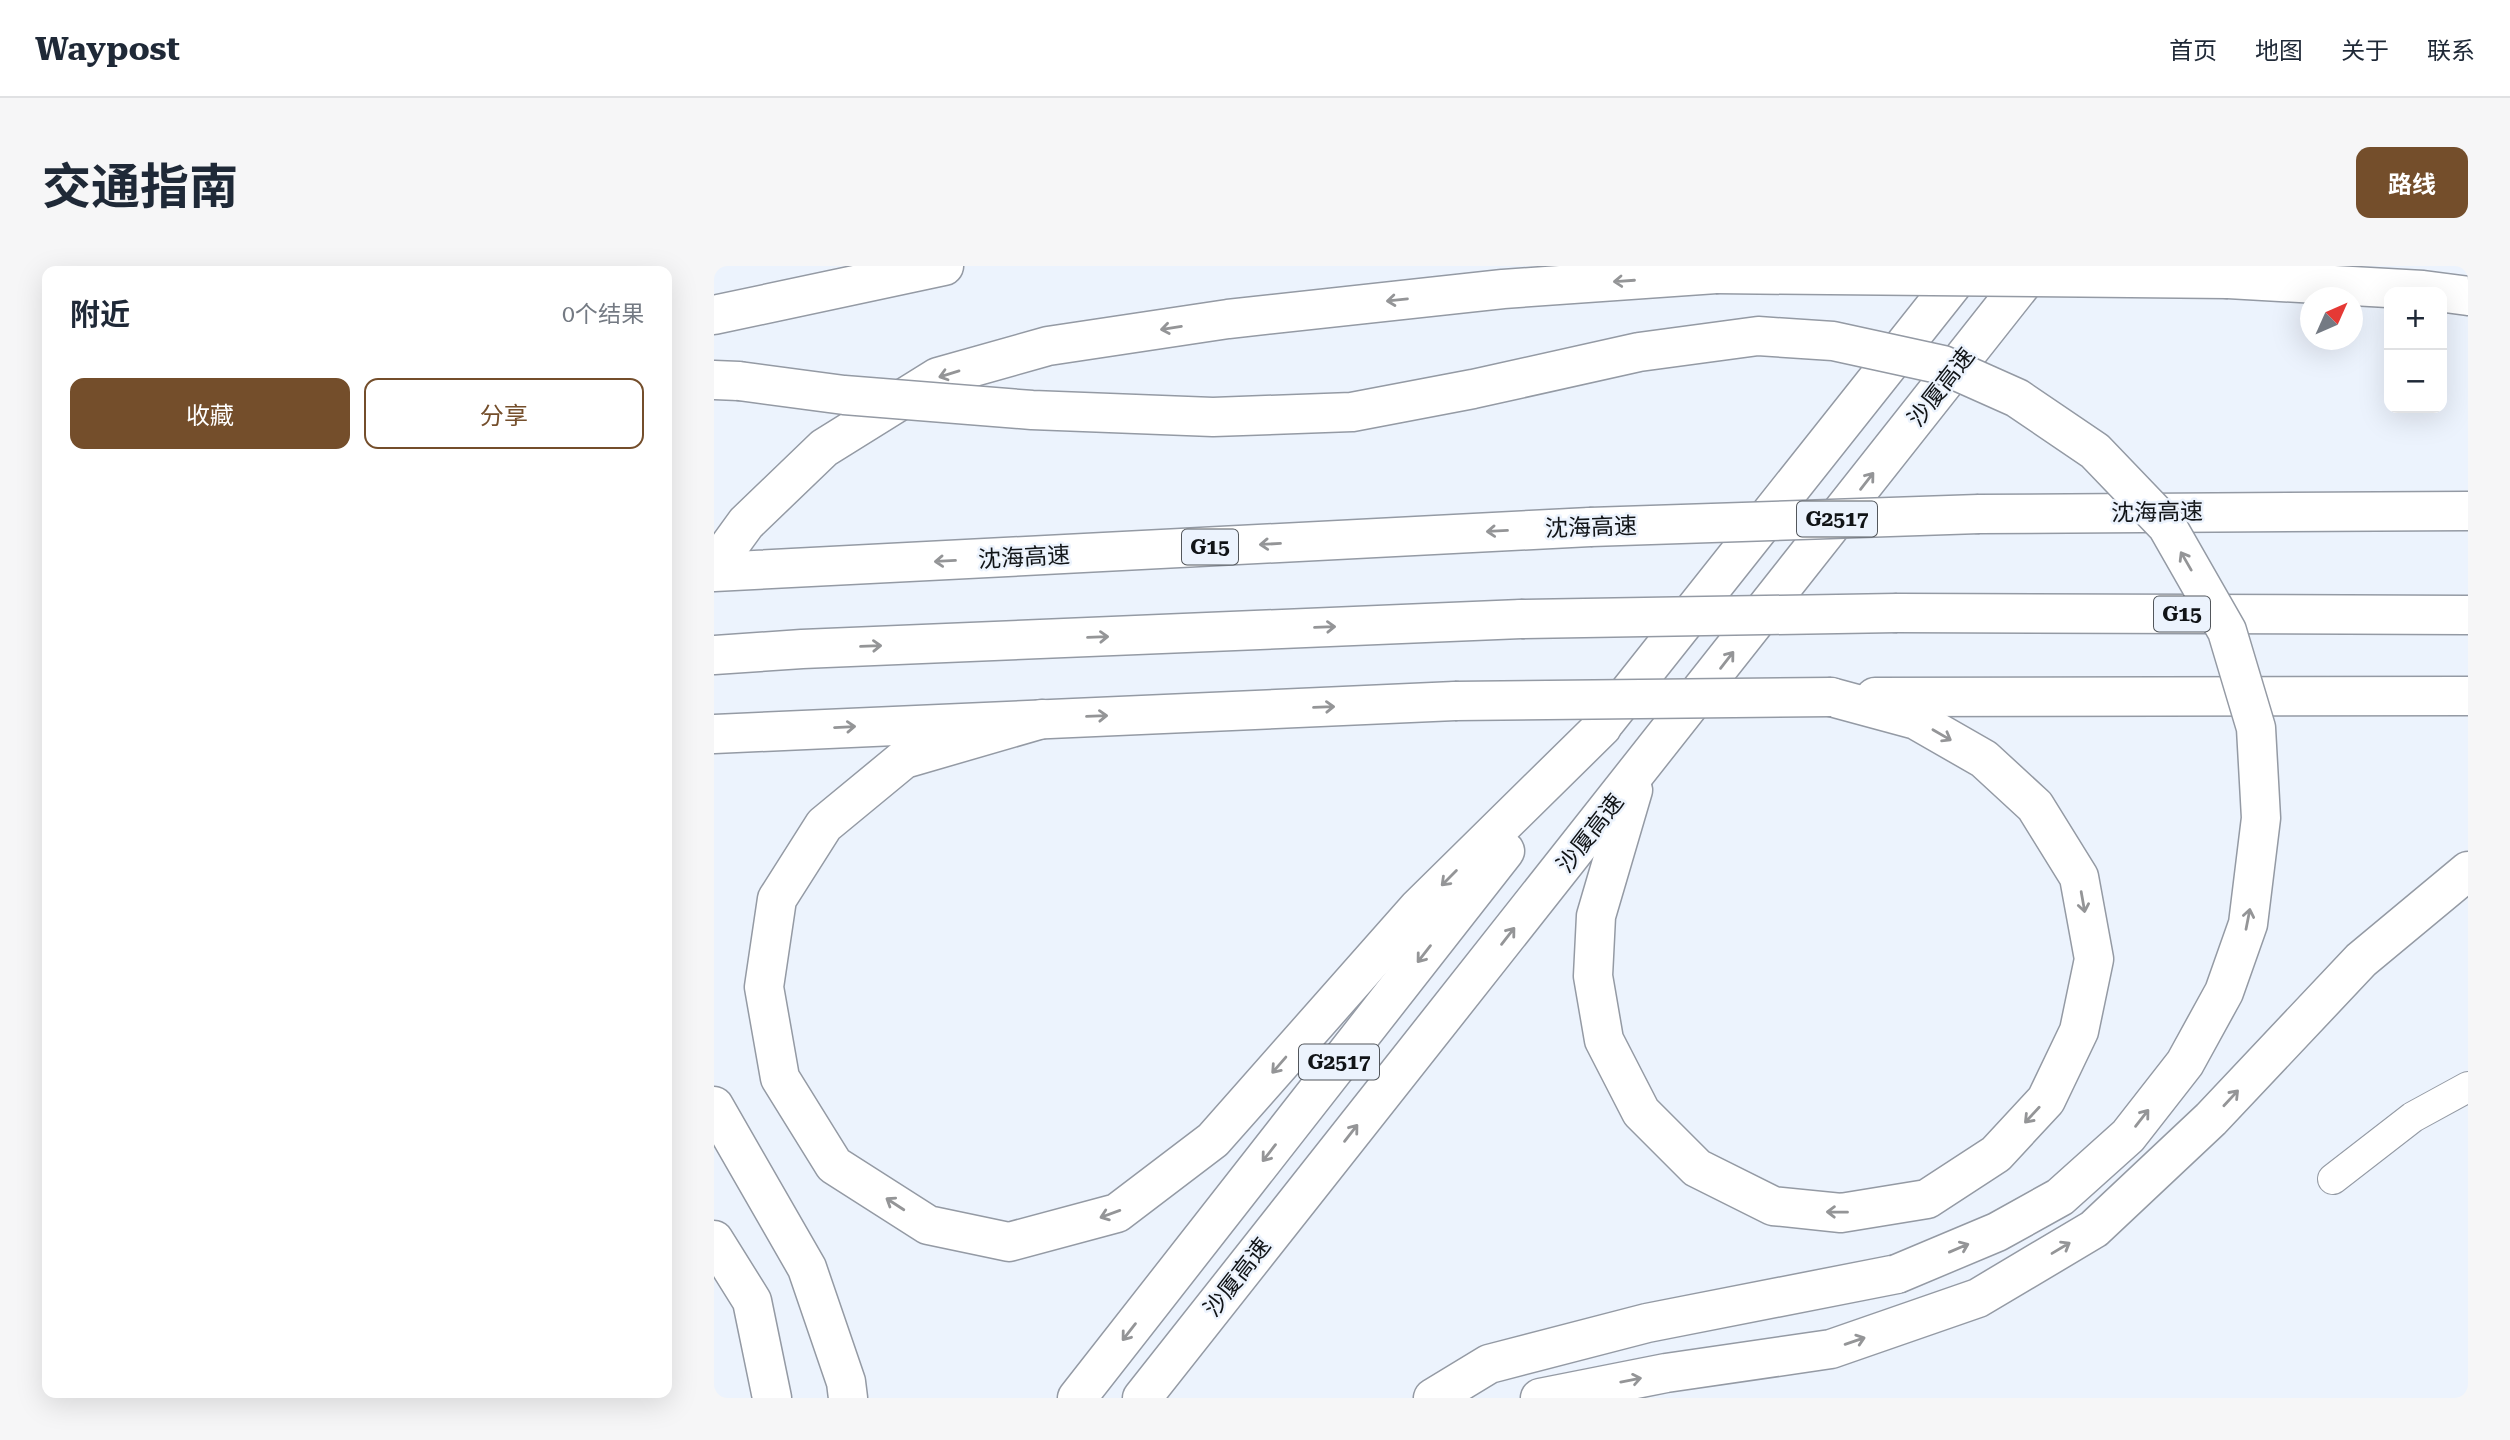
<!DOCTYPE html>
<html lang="zh">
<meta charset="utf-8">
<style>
:root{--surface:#fff;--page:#f6f6f7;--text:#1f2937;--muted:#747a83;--line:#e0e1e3;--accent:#744e2b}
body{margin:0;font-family:"Roboto Serif","Noto Sans SC",serif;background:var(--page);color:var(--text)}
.controls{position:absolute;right:21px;top:21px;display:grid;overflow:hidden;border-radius:14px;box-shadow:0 7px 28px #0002}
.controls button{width:63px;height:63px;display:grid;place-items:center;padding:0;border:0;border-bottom:2px solid var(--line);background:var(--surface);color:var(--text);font:35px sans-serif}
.compass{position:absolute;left:1586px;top:21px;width:63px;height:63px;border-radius:50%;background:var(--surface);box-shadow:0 7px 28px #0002;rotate:45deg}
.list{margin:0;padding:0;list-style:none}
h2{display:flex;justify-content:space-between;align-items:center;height:91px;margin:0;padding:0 28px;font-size:30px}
h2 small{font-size:23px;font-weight:400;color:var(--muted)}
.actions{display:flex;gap:14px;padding:21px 28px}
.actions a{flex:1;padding:16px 0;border:2px solid var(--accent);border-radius:14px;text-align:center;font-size:24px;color:var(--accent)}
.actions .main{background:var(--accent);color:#fff}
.map{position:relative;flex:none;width:1754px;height:1132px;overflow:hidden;border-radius:14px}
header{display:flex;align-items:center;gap:42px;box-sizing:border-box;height:98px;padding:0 35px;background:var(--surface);border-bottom:2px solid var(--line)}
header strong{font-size:33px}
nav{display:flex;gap:38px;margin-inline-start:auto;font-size:24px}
.intro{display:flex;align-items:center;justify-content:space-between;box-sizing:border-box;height:168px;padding:0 42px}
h1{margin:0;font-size:49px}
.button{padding:18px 32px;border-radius:14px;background:var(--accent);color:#fff;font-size:24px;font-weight:700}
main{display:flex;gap:42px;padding:0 42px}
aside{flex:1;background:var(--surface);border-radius:14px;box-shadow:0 7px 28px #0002}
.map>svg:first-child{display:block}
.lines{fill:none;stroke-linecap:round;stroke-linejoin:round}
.minor-casing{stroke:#949aa4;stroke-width:32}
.highway-casing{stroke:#949aa4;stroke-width:41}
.minor{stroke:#fff;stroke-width:30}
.highway{stroke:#fff;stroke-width:38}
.highway-bridge-casing{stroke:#949aa4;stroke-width:41;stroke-linecap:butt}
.highway-bridge{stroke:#fff;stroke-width:38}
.oneway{stroke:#949597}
.labels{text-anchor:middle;stroke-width:5;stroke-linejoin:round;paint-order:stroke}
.shield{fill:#ecf3fd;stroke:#53575c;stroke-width:2}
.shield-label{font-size:21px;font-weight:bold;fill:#111417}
.street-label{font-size:23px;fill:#111417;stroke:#ecf3fd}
</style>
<header>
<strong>Waypost</strong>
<nav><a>首页</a><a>地图</a><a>关于</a><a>联系</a></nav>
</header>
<div class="intro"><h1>交通指南</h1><a class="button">路线</a></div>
<main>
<aside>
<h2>附近<small>0个结果</small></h2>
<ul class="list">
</ul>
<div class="actions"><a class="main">收藏</a><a>分享</a></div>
</aside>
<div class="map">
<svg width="1754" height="1132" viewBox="0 0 1754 1132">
<rect width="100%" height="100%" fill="#ecf3fd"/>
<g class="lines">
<defs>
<polyline id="minor" points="1619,913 1699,851 1754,821"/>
<g id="highway">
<polyline points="1514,13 1709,24 1754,30"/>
<polyline points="0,49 230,0"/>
<polyline points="0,114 25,115"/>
<polyline points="1265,248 1754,245"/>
<polyline points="0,301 32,257 110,182 224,111 334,80 514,53 789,23 1002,8"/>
<polyline points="0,306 876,261"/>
<polyline points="1183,347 1754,349"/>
<polyline points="0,389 88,383 807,353"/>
<polyline points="1161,431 1754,430"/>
<polyline points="328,453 190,493 110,559 63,633 50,721 66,812 120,899 214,959 295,976 403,947 499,874 704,642 888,461"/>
<polyline points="892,455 1253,0"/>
<polyline points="0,468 741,435"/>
<polyline points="919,524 882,650 879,710 890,774 927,846 983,902 1059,940 1127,947 1213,933 1282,888 1332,834 1365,765 1380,693 1365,611 1321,540 1270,493 1202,454 1117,431"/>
<polyline points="0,840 93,1002 132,1116 134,1132"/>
<polyline points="0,974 38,1035 58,1132"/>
<polyline points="363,1132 791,585"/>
<polyline points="428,1132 1322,0"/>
<polyline points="719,1132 775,1098 933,1057 1183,1008"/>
<polyline points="826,1132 952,1107 1117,1083 1264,1032 1380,963 1497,853 1647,694 1754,605"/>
</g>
</defs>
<use href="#minor" class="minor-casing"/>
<use href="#highway" class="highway-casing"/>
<use href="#minor" class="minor"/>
<use href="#highway" class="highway"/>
<defs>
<g id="highway-bridge">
<polyline points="1002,8 1514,13"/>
<polyline points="25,115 130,129 318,144 499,151 638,146 759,123 925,86 1044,70 1119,75 1229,99 1303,132 1381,185 1453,260 1513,365 1542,462 1547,552 1534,658 1510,726 1471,797 1414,870 1346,931 1283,966 1183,1008"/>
<polyline points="876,261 1265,248"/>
<polyline points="807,353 1183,347"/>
<polyline points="741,435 1117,431"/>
</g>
</defs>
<use href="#highway-bridge" class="highway-bridge-casing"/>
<use href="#highway-bridge" class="highway-bridge"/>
</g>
<defs><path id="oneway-shaft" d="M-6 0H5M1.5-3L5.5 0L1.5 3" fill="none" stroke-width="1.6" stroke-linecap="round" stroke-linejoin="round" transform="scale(1.75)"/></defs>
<g class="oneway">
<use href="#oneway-shaft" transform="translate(910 15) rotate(176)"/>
<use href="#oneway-shaft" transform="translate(683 34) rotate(174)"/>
<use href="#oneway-shaft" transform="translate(457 62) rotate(171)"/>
<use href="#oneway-shaft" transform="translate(235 108) rotate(163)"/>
<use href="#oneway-shaft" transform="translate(1153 215) rotate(-52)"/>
<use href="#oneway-shaft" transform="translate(783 265) rotate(177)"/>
<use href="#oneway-shaft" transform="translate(556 278) rotate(177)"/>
<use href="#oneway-shaft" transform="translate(231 295) rotate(177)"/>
<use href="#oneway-shaft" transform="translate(1472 295) rotate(-120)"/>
<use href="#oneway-shaft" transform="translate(611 361) rotate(-2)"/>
<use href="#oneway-shaft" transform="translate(384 371) rotate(-2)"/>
<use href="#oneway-shaft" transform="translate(157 380) rotate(-2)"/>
<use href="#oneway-shaft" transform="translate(1013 394) rotate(-52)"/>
<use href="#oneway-shaft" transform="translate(610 441) rotate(-2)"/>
<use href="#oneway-shaft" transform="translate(383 450) rotate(-2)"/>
<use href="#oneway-shaft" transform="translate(131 461) rotate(-3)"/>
<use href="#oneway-shaft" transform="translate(1228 469) rotate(30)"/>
<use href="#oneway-shaft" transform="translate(735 612) rotate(135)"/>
<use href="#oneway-shaft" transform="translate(1369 636) rotate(80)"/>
<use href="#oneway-shaft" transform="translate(1534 653) rotate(-79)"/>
<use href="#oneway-shaft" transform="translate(794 670) rotate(-52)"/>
<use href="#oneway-shaft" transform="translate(710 688) rotate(128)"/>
<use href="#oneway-shaft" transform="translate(565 799) rotate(131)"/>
<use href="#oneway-shaft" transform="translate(1517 832) rotate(-47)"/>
<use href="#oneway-shaft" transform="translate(1318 849) rotate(133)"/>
<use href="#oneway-shaft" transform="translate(1428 852) rotate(-52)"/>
<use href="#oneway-shaft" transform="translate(637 867) rotate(-52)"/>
<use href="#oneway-shaft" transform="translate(555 887) rotate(128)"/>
<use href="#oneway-shaft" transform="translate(181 938) rotate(-147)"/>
<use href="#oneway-shaft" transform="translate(1123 946) rotate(-179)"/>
<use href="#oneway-shaft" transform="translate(396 948) rotate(160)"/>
<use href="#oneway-shaft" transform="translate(1245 982) rotate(-23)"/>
<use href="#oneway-shaft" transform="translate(1347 982) rotate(-31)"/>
<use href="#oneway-shaft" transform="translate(415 1066) rotate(128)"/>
<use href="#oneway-shaft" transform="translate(1141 1075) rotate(-19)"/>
<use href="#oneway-shaft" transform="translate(917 1114) rotate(-11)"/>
</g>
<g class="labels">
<g class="shield">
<rect x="1083" y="235.5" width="80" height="35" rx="5"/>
<rect x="468" y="263.5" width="56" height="35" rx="5"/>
<rect x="1440" y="330.5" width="56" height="35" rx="5"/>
<rect x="585" y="778.5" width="80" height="35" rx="5"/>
</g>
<g class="shield-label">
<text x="1123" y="260">G2517</text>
<text x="496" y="288">G15</text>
<text x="1468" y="355">G15</text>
<text x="625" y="803">G2517</text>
</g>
<g class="street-label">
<text transform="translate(1227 121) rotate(-52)" y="8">沙厦高速</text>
<text transform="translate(1443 246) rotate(-1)" y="8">沈海高速</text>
<text transform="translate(877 261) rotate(-2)" y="8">沈海高速</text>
<text transform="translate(310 291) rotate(-3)" y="8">沈海高速</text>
<text transform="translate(876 567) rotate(-52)" y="8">沙厦高速</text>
<text transform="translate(523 1011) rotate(-52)" y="8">沙厦高速</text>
</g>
</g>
</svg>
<div class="controls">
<button>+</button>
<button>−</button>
</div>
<svg class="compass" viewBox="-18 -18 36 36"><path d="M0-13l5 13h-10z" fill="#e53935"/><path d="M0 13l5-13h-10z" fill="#747a83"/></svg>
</div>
</main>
